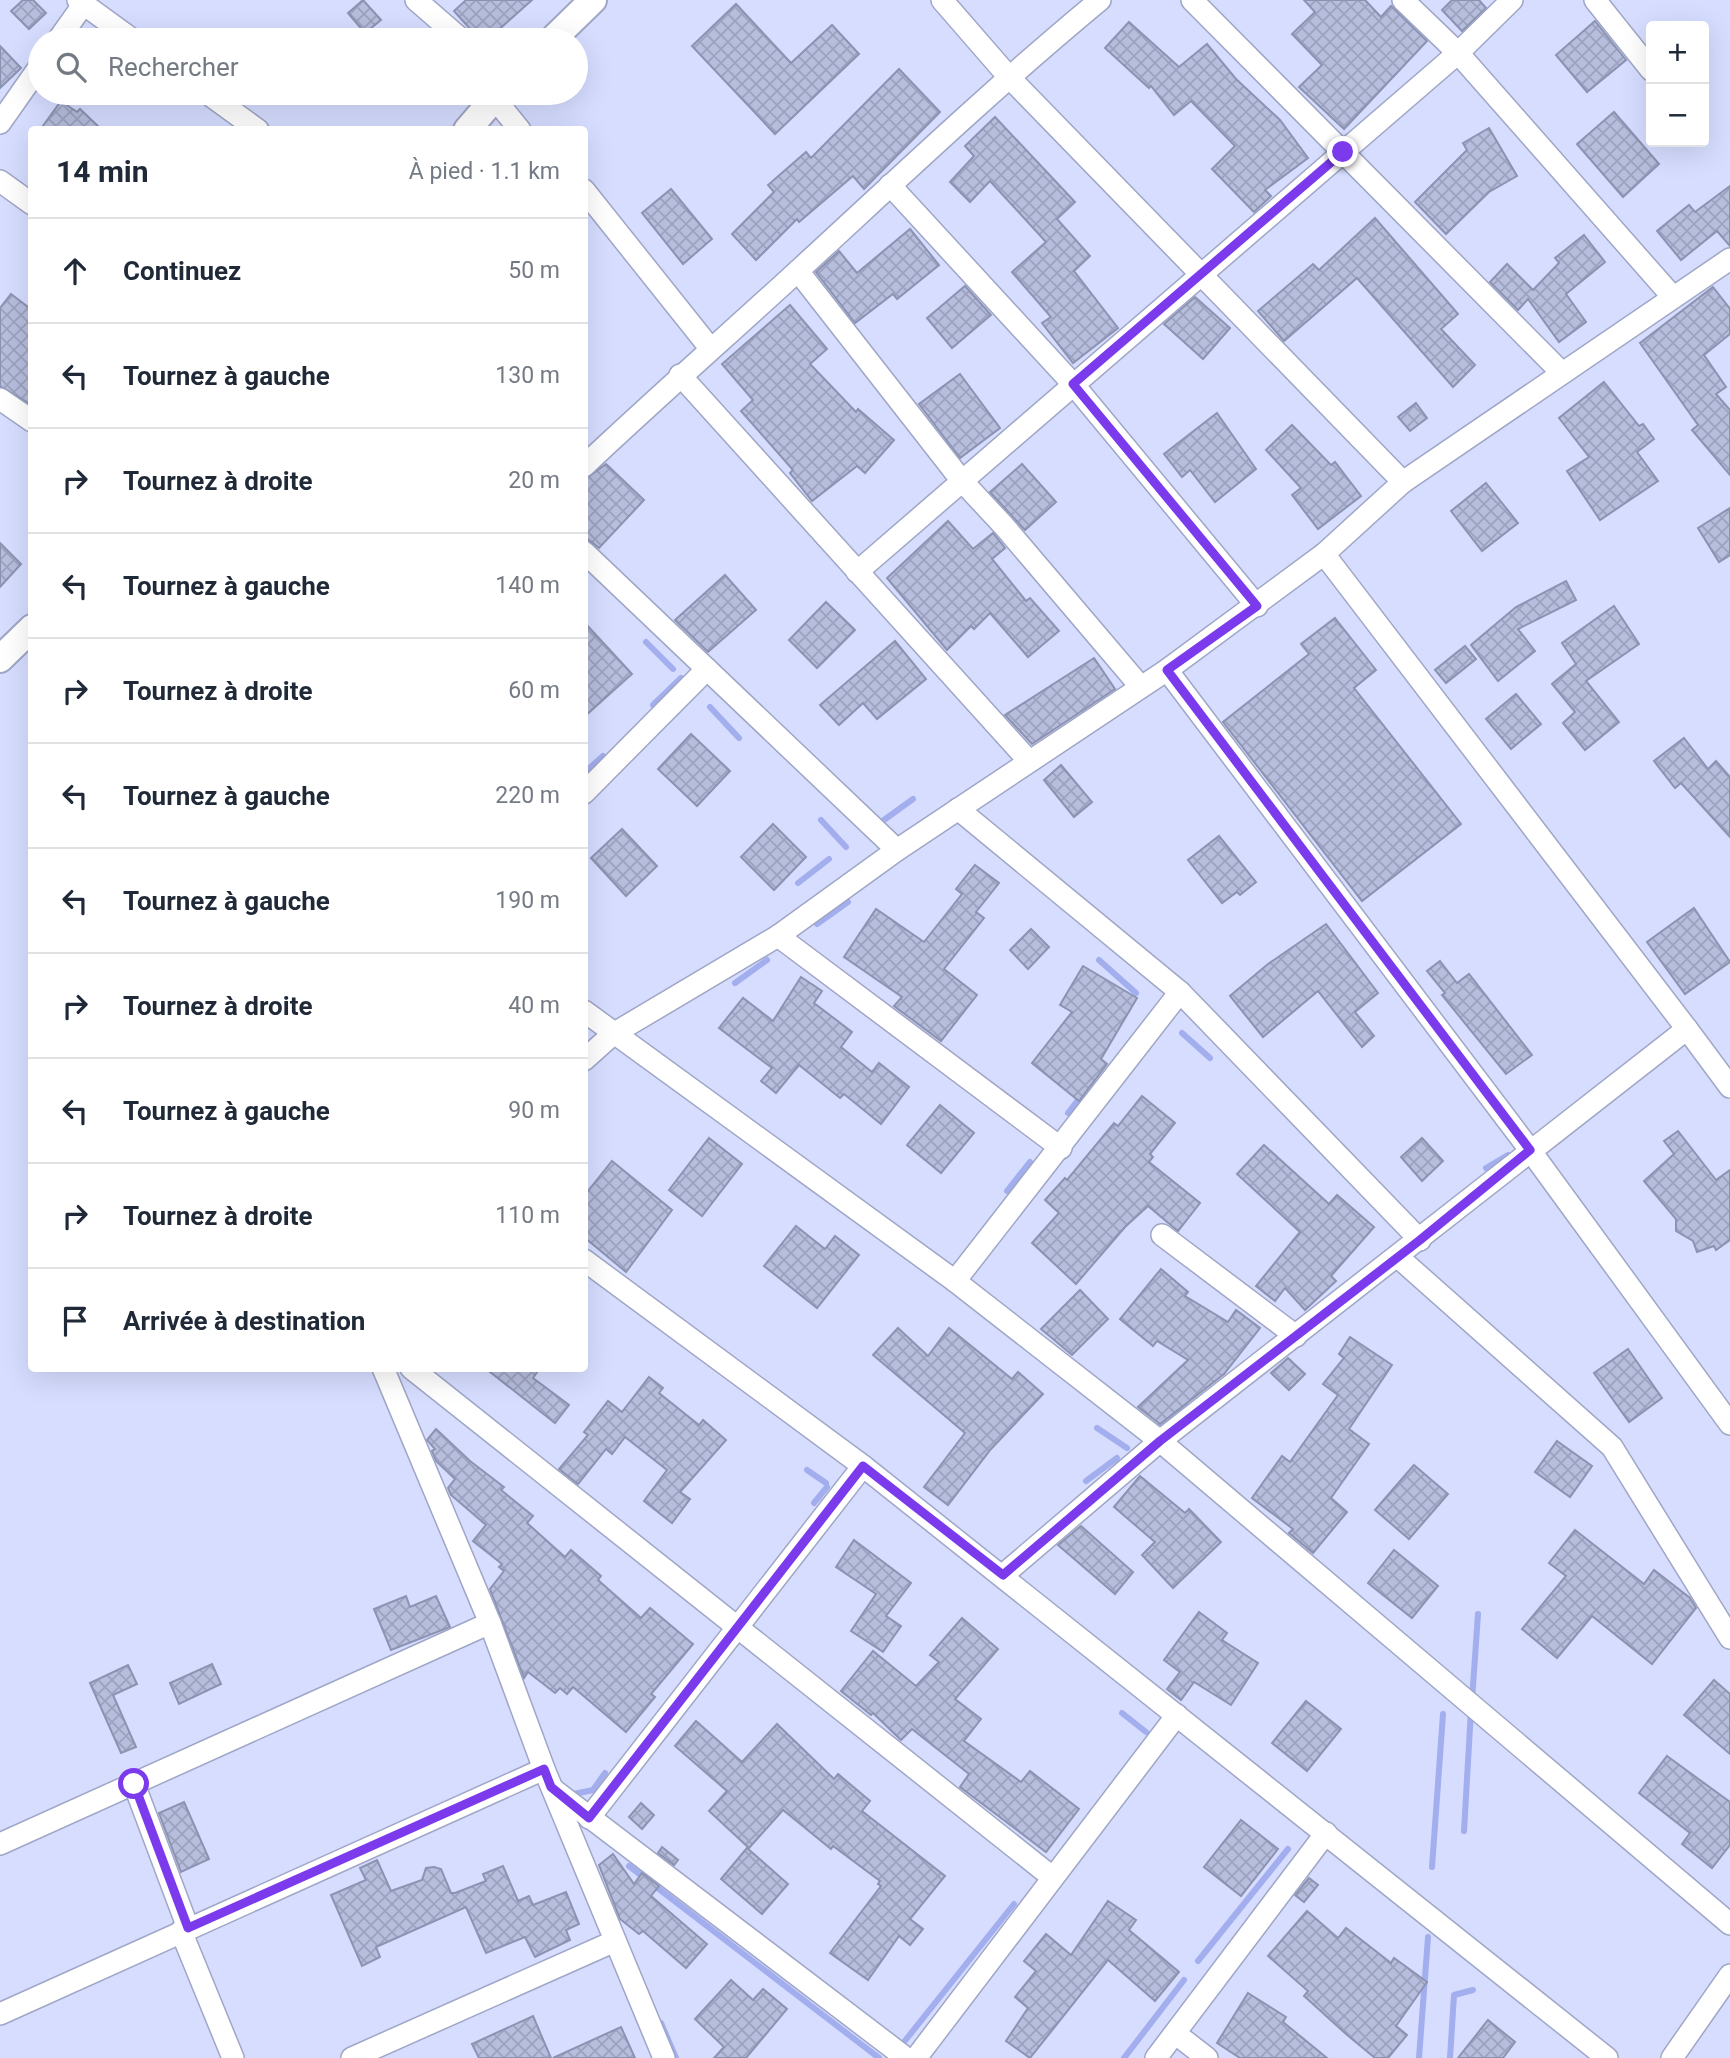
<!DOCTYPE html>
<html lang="fr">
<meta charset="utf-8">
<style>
:root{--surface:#fff;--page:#f2f2f3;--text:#1f2937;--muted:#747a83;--line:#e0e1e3}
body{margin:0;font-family:Roboto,sans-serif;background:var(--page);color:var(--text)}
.controls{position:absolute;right:21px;top:21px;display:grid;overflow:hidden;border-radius:7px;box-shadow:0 7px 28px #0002}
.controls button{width:63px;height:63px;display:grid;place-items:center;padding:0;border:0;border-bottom:2px solid var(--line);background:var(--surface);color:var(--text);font:35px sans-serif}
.stop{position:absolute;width:21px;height:21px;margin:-16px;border:5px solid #7c3aed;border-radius:50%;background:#fff}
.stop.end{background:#7c3aed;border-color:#fff;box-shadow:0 2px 7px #0008}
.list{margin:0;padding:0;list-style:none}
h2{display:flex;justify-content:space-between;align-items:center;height:91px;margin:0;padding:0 28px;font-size:30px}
h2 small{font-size:23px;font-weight:400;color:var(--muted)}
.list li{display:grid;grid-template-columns:46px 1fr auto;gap:21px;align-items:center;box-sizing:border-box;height:105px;padding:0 28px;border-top:2px solid var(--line)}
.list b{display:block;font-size:26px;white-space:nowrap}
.list em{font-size:23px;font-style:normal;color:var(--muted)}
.icon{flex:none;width:38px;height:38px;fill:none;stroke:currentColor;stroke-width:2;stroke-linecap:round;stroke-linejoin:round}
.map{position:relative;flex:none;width:1730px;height:2058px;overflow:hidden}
.search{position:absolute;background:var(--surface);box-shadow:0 7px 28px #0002;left:28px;top:28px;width:560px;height:77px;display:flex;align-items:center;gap:18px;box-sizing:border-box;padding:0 24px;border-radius:38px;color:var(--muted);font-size:26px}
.panel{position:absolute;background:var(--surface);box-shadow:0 7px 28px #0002;left:28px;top:126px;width:560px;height:1246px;border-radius:7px}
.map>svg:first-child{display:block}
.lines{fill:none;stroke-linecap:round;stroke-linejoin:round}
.stream{stroke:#a2aeed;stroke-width:6}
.building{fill:url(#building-cross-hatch);stroke:#8c93b2;stroke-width:2}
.minor-casing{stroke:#9fa6c6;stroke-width:24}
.major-casing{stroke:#9fa6c6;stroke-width:30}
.minor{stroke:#fff;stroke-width:21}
.major{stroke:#fff;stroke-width:26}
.route{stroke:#7c3aed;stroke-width:9}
</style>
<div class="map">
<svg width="1730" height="2058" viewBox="0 0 1730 2058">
<defs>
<pattern id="building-cross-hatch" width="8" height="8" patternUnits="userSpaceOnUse" patternTransform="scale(1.75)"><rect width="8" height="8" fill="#b6bddd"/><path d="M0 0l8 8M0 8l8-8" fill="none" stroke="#9ca2bd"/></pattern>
</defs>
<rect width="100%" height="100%" fill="#d6ddff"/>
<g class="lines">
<g class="stream">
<polyline points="646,642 673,669"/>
<polyline points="653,705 681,678"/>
<polyline points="710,707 739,738"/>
<polyline points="584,773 603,756"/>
<polyline points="821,820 846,847"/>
<polyline points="877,825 913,799"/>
<polyline points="798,883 829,859"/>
<polyline points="817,924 848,902"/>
<polyline points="1099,960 1136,993"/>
<polyline points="735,983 767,960"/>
<polyline points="1182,1033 1210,1058"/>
<polyline points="1068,1113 1082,1095"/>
<polyline points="1486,1168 1508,1155"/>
<polyline points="1007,1191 1030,1162"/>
<polyline points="1160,1425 1186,1406"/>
<polyline points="1097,1428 1127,1448"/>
<polyline points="807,1470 826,1483"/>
<polyline points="1086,1481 1117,1458"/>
<polyline points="814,1503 827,1487"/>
<polyline points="1472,1700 1478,1614"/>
<polyline points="1122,1713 1146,1732"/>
<polyline points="569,1795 593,1790 605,1773"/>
<polyline points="1464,1831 1471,1710"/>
<polyline points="629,1866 879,2058"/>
<polyline points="1432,1867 1443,1714"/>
<polyline points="1198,1961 1288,1849"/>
<polyline points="661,2023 676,2058"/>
<polyline points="904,2042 1014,1904"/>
<polyline points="1124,2058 1184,1980"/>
<polyline points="1419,2058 1428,1937"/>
<polyline points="1450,2058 1454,1995 1473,1990"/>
</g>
</g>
<g class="building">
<polygon points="23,0 33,0 46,13 29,29 11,11"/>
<polygon points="363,0 381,20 365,33 348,13"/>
<polygon points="466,0 532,0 487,40 480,40 454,11"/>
<polygon points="1304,0 1365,0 1381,17 1391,6 1427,41 1344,129 1299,87 1322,65 1292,34 1315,12"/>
<polygon points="1452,0 1479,0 1486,8 1462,31 1442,10"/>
<polygon points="736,4 791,63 832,25 859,54 775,134 692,46"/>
<polygon points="1595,21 1626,60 1587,92 1556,55"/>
<polygon points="1129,22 1179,67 1207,44 1236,79 1280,120 1308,158 1265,190 1271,196 1254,212 1212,169 1235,146 1191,101 1174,115 1151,86 1149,88 1105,48"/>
<polygon points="0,46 21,68 0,88"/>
<polygon points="899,69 940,112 864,189 853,176 799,222 797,219 756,260 732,234 774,192 768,185 806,152 811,158"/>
<polygon points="61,101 77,112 80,109 102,130 40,130"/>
<polygon points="1614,112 1659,164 1623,197 1577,144"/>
<polygon points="995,117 1075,202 1057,219 1090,256 1074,271 1118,328 1073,363 1042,323 1051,317 1012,272 1046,242 990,181 970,202 950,182 974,156 965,146"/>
<polygon points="1489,128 1517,176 1489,192 1446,234 1415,202 1467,150 1463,143"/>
<polygon points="1730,186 1730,246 1717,231 1681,260 1657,231 1689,205 1695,212"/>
<polygon points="671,189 712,239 683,264 642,213"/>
<polygon points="1375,218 1458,314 1441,329 1475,365 1453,387 1357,278 1284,341 1258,311 1313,264 1319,270"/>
<polygon points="910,229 939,265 897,299 893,294 855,323 816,272 839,251 857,273"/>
<polygon points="1584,235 1605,262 1566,294 1586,322 1559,342 1528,299 1518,310 1490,282 1507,264 1533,290 1559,263 1555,258"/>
<polygon points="965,286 991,315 952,348 927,318"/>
<polygon points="1713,287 1730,309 1730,334 1704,355 1726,387 1716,394 1730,410 1730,475 1692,430 1698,425 1640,343"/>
<polygon points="11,294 32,310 32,405 0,386 0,308"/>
<polygon points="1195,297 1230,328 1203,359 1164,324"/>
<polygon points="790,305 827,349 810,364 856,412 858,409 894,440 865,473 857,466 812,501 790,473 793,470 741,411 753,400 722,364"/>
<polygon points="960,374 1000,428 960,458 919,404"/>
<polygon points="1604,382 1639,426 1643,424 1654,439 1637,452 1658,481 1600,520 1567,471 1589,457 1559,418"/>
<polygon points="1416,403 1427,418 1410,431 1398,417"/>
<polygon points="1217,413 1256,469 1215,502 1190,470 1182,477 1164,454"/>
<polygon points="1292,425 1331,465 1335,462 1361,496 1318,529 1292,495 1301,488 1266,450"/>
<polygon points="606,464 644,500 599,548 584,536 584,480"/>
<polygon points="1022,464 1056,502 1025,530 990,492"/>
<polygon points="1486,483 1518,523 1482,551 1451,511"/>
<polygon points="1730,508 1730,555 1719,562 1698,528"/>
<polygon points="948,521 973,549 993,533 1005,548 992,559 1026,601 1030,598 1059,631 1028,657 990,613 974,629 971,626 947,650 887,578"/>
<polygon points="0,543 21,564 0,587"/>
<polygon points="725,575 756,610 708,652 675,620"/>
<polygon points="1566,581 1576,600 1518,629 1535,651 1498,681 1471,645 1516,607"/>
<polygon points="826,602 855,630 817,668 789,640"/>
<polygon points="1614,606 1639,644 1586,681 1619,722 1585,750 1563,723 1575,712 1552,684 1576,664 1562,643"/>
<polygon points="1335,618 1376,670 1354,688 1461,824 1362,901 1223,722 1309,654 1301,644"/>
<polygon points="584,622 632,674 584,717"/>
<polygon points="895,641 926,679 877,719 863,703 839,725 820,705"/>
<polygon points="1465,646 1476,659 1446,683 1435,670"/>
<polygon points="1094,658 1115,689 1032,744 1005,715"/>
<polygon points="1516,694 1541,724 1511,749 1486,719"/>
<polygon points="691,734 730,771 697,806 658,769"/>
<polygon points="1684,738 1708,769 1716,761 1730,777 1730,837 1681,783 1675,788 1654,761"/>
<polygon points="1061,765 1092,802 1074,817 1044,780"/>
<polygon points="773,824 806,857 774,890 741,857"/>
<polygon points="622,829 657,866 626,896 591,858"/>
<polygon points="1219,836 1256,882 1240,895 1237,892 1222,903 1188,860"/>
<polygon points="975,865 999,883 976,912 984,918 944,969 977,995 941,1041 894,1006 902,997 844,957 876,909 924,942 962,894 956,889"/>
<polygon points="1694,908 1730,962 1685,994 1647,942"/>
<polygon points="1326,924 1378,993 1355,1012 1374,1036 1362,1047 1318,991 1263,1037 1230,996 1268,964"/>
<polygon points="1031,929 1049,947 1028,969 1010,950"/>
<polygon points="1440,961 1457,983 1469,974 1532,1055 1506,1074 1442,995 1445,993 1427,971"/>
<polygon points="1083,966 1137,998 1101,1059 1107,1064 1079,1101 1032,1063 1072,1012 1060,1005"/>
<polygon points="801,977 822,991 814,1003 852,1032 841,1047 872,1072 879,1063 909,1087 881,1124 844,1094 840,1098 799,1065 776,1093 761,1081 772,1068 719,1028 743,998 773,1021"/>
<polygon points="1142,1096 1175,1123 1150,1154 1153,1157 1149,1162 1200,1203 1178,1231 1148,1206 1125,1227 1076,1284 1032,1243 1059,1213 1045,1200 1065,1178 1067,1180 1114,1123 1118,1126"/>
<polygon points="940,1105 974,1133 941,1173 907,1145"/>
<polygon points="1678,1131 1716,1180 1730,1170 1730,1240 1716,1250 1714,1246 1697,1252 1693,1241 1676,1231 1676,1219 1644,1181 1674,1154 1664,1141"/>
<polygon points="709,1138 742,1164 702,1216 669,1190"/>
<polygon points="1422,1138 1443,1161 1422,1181 1401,1157"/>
<polygon points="1264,1145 1329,1204 1337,1195 1374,1227 1331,1276 1336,1281 1305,1310 1285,1288 1275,1301 1256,1286 1300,1232 1237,1174"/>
<polygon points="612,1161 672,1210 626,1272 584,1237 584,1196"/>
<polygon points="796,1226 825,1249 835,1236 859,1255 817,1308 764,1266"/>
<polygon points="1161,1269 1188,1292 1185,1296 1228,1322 1236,1310 1260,1328 1224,1374 1160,1424 1138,1407 1188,1360 1157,1341 1153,1346 1120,1319"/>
<polygon points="1080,1290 1108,1319 1072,1355 1041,1329"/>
<polygon points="898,1328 928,1356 949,1328 1012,1379 1018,1372 1043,1394 991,1449 948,1505 924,1487 965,1433 873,1355"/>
<polygon points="1350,1337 1392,1365 1349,1429 1369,1444 1331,1498 1347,1512 1313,1553 1289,1533 1293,1529 1252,1498 1282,1456 1290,1462 1338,1395 1323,1384 1344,1358 1339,1354"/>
<polygon points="1628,1349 1662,1398 1629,1422 1594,1373"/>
<polygon points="1288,1358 1305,1374 1289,1390 1271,1373"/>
<polygon points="485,1368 540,1368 533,1378 569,1405 555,1423"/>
<polygon points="649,1377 663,1388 659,1393 699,1425 703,1420 726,1440 680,1492 690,1499 672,1523 644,1501 667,1470 625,1437 612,1454 606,1449 578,1484 559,1469 588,1435 584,1432 608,1401 622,1412"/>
<polygon points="436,1429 470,1461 504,1487 501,1490 533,1516 527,1523 565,1557 571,1550 601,1576 598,1580 641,1618 650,1608 693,1644 651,1694 655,1697 626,1732 573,1687 567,1694 560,1688 555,1693 528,1672 524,1678 490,1589 504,1571 499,1567 502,1564 473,1541 486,1525 451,1495 448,1488 455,1479 436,1461 432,1451 435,1449 427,1440"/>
<polygon points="1557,1441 1592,1466 1570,1497 1535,1472"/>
<polygon points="1414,1465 1448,1494 1409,1539 1375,1510"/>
<polygon points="1140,1476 1185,1513 1189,1509 1221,1542 1173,1588 1142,1555 1155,1542 1114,1507"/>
<polygon points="1081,1526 1133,1572 1115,1594 1058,1545"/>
<polygon points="1575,1530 1644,1584 1654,1570 1690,1598 1696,1608 1652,1664 1592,1616 1557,1658 1522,1629 1566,1576 1549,1563"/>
<polygon points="854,1540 911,1583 886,1616 901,1626 883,1652 851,1631 876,1594 836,1567"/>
<polygon points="1394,1550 1438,1586 1412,1618 1368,1583"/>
<polygon points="406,1596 410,1607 436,1596 450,1627 391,1650 374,1609"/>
<polygon points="1199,1612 1227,1633 1222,1640 1258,1663 1231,1705 1194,1682 1181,1700 1167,1689 1180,1672 1164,1660"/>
<polygon points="962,1618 998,1649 955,1699 981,1719 964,1741 1021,1782 1030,1771 1079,1809 1046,1852 960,1787 969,1774 912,1729 901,1740 873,1713 871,1715 841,1691 873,1651 916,1686 939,1662 930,1655"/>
<polygon points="212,1664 221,1684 179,1704 170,1683"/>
<polygon points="128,1665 137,1684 113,1695 136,1747 121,1753 90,1683"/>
<polygon points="1714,1680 1730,1694 1730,1754 1684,1715"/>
<polygon points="1306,1701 1341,1729 1307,1771 1272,1743"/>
<polygon points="696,1721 742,1762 777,1724 834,1779 838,1774 870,1801 862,1811 945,1876 910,1919 923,1929 910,1945 899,1936 868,1980 830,1953 881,1886 878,1884 880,1881 833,1846 831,1849 783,1810 749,1848 709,1811 727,1791 675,1746"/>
<polygon points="1667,1756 1730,1802 1730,1845 1712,1868 1682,1844 1690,1833 1639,1793"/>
<polygon points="184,1802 209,1859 181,1872 159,1813"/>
<polygon points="641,1803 654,1815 642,1829 629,1817"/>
<polygon points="1241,1820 1278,1849 1241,1896 1204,1867"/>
<polygon points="662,1847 678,1860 674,1865 658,1853"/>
<polygon points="747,1848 788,1884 762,1914 721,1879"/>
<polygon points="613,1854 634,1884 642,1873 659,1886 651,1896 707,1944 686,1968 643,1931 639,1934 620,1919 599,1865"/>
<polygon points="377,1860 391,1891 422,1880 426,1868 434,1867 441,1869 451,1893 455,1893 486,1881 483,1874 503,1866 518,1901 529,1896 533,1905 566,1892 579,1924 566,1930 570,1940 535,1957 525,1937 486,1953 466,1907 376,1947 380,1957 362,1966 331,1895 366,1880 360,1868"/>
<polygon points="1309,1878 1318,1885 1304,1902 1295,1895"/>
<polygon points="1108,1901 1136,1920 1129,1930 1179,1972 1155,2001 1108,1960 1030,2058 1006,2041 1028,2008 1015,1997 1036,1971 1024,1961 1046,1934 1071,1955"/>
<polygon points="1307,1911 1338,1938 1346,1928 1391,1963 1394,1958 1427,1982 1396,2026 1407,2035 1388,2058 1375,2058 1346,2034 1304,1996 1308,1991 1268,1956"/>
<polygon points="731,1980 753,2000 763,1989 787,2009 746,2058 714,2058 724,2047 695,2019"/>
<polygon points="1248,1993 1286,2017 1283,2022 1327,2058 1240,2058 1217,2043"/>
<polygon points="533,2016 551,2058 479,2058 472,2044"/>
<polygon points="1488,2020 1515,2042 1503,2058 1458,2058"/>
<polygon points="621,2027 635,2058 553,2058"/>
</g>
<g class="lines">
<defs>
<g id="minor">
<polyline points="78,0 133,40"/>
<polyline points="416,0 462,40"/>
<polyline points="1192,0 1561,372"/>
<polyline points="1403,0 1458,53 1672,296"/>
<polyline points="1595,0 1651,70"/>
<polyline points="58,40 83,5"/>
<polyline points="207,93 258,130"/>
<polyline points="494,98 520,130"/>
<polyline points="0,123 40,66"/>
<polyline points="0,181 32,204"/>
<polyline points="890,185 1073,384 1257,606"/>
<polyline points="584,190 710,348"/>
<polyline points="798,271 962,481 1004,526 1140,686"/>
<polyline points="680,375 1029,761"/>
<polyline points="0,399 32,421"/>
<path d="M 584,466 C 655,399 728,335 800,269 C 899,178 996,86 1100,0"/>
<polyline points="1403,482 1730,259"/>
<polyline points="584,552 897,850"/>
<polyline points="1324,554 1687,1029"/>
<polyline points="857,572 1458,53 1512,0"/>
<polyline points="1167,670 1530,1150 1730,1424"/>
<polyline points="584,793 707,669"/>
<polyline points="958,809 1180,992 1420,1240"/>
<polyline points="778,936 1061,1148"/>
<polyline points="584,1011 955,1281 1160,1441 1730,1924"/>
<polyline points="584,1060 613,1034 778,936 897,850 1167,670 1324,554 1403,482 1008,76 942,0"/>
<polyline points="1162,1235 1296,1336"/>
<polyline points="1398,1257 1612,1447 1730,1638"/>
<polyline points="584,1260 863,1466 1607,2058"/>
<polyline points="955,1281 1180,992"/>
<polyline points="383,1368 490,1623 544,1769 664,2058"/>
<polyline points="411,1368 1052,1877"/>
<polyline points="1003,1575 1160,1441 1687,1029 1730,1087"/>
<polyline points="134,1784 188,1928"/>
<polyline points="554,1790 906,2058"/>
<polyline points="589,1818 863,1466"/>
<polyline points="0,1844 490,1623"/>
<polyline points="181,1931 233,2058"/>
<polyline points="0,2014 544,1769"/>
<polyline points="1176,2034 1207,2058"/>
<polyline points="352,2058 615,1941"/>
<polyline points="916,2058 1177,1715"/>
<polyline points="1156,2058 1326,1833"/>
<polyline points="1672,2058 1730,1975"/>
</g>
<g id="major">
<polyline points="552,40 593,0"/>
<polyline points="467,130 499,93"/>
<polyline points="0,659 32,628"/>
</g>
</defs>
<use href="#minor" class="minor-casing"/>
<use href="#major" class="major-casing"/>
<use href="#minor" class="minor"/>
<use href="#major" class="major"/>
</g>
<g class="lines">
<polyline class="route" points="134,1784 188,1928 544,1769 551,1787 589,1818 863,1466 1003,1575 1160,1441 1420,1240 1530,1150 1167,670 1257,606 1073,384 1343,152"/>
</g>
</svg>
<div class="controls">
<button>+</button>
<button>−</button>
</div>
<div class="stop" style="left:134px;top:1784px"></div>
<div class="stop end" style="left:1343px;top:152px"></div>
<div class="search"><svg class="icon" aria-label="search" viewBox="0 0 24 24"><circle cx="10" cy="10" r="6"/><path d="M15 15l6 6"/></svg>Rechercher</div>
<section class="panel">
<h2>14 min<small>À pied · 1.1 km</small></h2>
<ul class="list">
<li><svg class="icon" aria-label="ahead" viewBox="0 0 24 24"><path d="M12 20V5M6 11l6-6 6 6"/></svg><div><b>Continuez</b></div><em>50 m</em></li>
<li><svg class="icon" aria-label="left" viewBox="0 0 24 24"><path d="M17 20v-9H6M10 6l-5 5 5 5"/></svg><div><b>Tournez à gauche</b></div><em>130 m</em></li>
<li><svg class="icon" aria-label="right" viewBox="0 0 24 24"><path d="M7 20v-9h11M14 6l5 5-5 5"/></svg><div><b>Tournez à droite</b></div><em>20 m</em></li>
<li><svg class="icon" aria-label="left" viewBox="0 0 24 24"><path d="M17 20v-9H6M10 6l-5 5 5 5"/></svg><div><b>Tournez à gauche</b></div><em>140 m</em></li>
<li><svg class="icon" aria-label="right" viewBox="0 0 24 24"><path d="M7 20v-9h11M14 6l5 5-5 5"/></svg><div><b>Tournez à droite</b></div><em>60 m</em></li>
<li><svg class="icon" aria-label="left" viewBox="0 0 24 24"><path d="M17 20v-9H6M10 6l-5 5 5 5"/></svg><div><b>Tournez à gauche</b></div><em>220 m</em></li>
<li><svg class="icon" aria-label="left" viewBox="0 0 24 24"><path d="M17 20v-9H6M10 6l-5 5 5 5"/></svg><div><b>Tournez à gauche</b></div><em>190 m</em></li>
<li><svg class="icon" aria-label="right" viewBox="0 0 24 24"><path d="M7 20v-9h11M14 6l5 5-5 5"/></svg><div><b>Tournez à droite</b></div><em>40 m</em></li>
<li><svg class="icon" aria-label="left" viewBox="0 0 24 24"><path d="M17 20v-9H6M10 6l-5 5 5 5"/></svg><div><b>Tournez à gauche</b></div><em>90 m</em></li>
<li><svg class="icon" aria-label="right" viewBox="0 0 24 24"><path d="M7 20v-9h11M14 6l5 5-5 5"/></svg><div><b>Tournez à droite</b></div><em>110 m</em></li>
<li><svg class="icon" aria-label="arrive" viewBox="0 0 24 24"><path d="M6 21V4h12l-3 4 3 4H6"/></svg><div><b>Arrivée à destination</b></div></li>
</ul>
</section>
</div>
